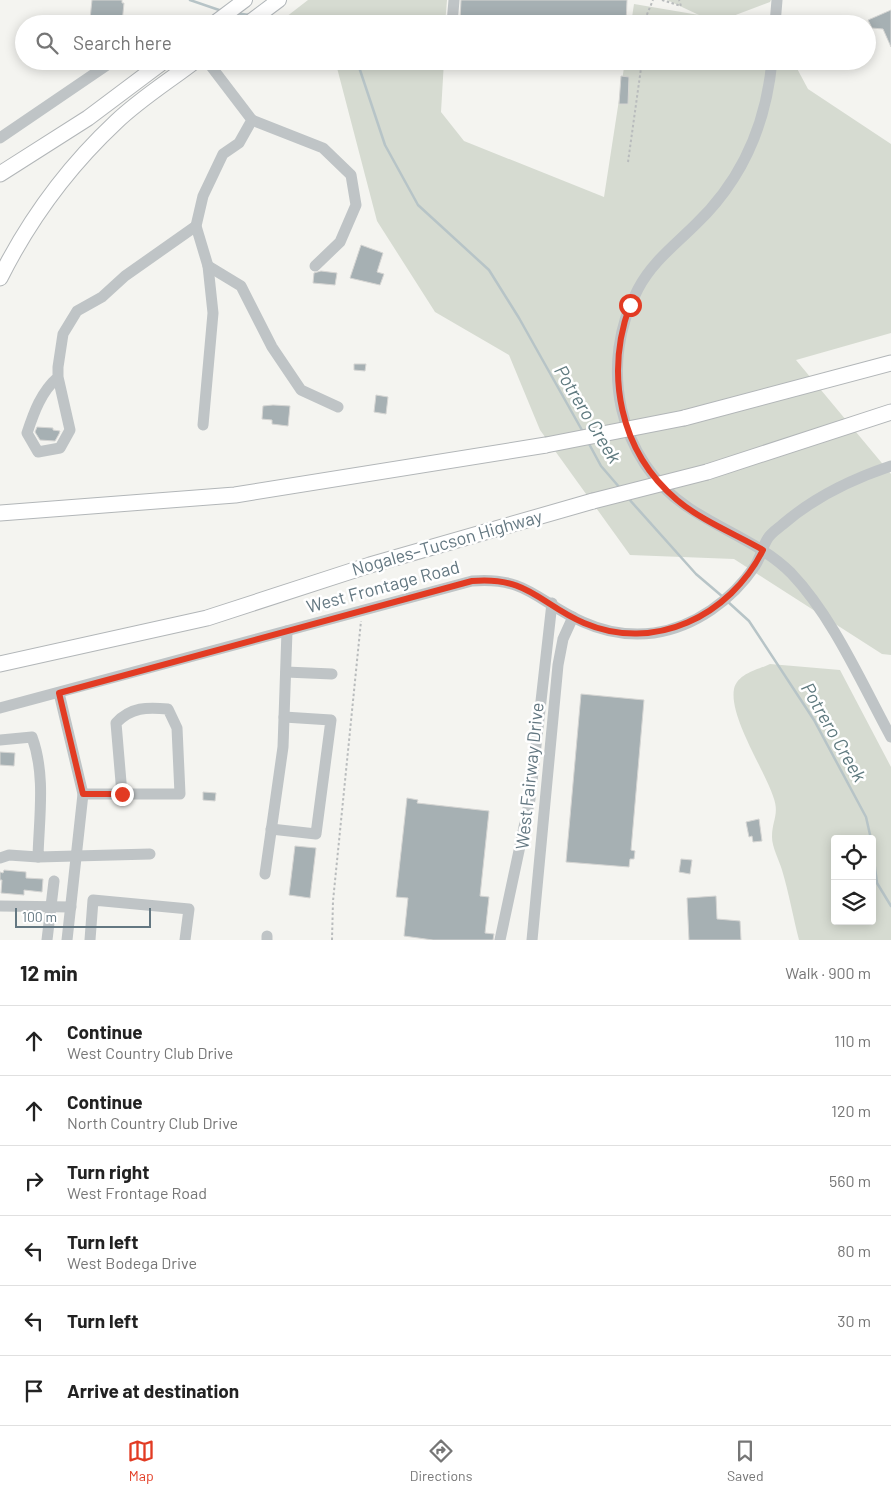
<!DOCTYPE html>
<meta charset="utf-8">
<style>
:root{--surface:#fff;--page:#f6f6f6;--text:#222;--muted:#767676;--line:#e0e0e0;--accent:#e23b23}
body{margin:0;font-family:Barlow,sans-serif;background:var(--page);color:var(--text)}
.controls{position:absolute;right:15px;bottom:15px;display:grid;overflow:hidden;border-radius:5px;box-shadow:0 2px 12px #0003}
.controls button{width:45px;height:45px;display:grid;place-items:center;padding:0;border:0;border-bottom:1px solid var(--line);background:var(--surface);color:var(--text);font:25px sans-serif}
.scale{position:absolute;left:15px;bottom:12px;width:136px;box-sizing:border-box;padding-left:5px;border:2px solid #637781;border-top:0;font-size:14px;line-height:18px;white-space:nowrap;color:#637781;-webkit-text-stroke:4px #fff;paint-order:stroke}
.stop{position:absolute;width:15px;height:15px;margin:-11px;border:4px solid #e23b23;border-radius:50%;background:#fff}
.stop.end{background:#e23b23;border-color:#fff;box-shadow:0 1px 5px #0008}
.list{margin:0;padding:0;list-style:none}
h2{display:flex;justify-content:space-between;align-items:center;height:65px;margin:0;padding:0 20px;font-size:21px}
h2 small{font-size:16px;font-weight:400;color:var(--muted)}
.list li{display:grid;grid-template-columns:32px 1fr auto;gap:15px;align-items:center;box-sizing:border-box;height:70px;padding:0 20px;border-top:1px solid var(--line)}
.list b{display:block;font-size:19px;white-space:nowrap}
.list p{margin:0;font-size:16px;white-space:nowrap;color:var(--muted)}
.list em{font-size:16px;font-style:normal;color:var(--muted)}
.icon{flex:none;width:28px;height:28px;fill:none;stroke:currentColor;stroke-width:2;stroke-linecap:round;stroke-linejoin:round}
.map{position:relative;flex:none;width:891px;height:940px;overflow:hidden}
.search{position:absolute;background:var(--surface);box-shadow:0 2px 12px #0003;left:15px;right:15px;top:15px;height:55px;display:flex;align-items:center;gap:12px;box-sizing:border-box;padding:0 18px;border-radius:28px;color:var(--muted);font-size:19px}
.sheet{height:485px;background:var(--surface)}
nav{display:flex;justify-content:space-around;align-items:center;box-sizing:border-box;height:70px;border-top:1px solid var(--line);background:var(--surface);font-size:14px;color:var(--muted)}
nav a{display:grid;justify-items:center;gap:2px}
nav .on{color:var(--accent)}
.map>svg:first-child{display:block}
.green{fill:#d6dbd1;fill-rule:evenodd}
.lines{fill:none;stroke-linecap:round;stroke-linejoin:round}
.stream{stroke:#b7c4c7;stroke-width:2.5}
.building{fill:#a6b0b3;stroke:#d5d5d3}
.major-casing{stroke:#b2b7ba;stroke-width:16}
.highway-casing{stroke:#b2b6b8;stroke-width:17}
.path{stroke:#b9bcbd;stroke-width:2;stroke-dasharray:2.5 2.5;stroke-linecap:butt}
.minor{stroke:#bfc4c6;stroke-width:11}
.major{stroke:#fff;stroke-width:14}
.highway{stroke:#fff;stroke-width:15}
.highway-bridge-casing{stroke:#b2b6b8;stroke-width:17;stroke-linecap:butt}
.highway-bridge{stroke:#fff;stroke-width:15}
.route{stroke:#e23b23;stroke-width:6}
.labels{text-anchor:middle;stroke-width:5;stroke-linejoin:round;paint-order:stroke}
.street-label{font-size:18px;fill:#637781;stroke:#fff}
.water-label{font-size:19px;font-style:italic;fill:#5f7a7f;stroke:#fff}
</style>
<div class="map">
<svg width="891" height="940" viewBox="0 0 891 940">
<rect width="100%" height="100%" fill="#f4f4f0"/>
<g class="green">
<polygon points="308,0 447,0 445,24 277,24"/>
<polygon points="667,0 771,0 770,2 725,19 749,24 631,24 634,4 699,15"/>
<polygon points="330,61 444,61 441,112 464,141 604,197 625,61 793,61 808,89 891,144 891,333 796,360 891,474 891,655 882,654 734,559 630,555 540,430 509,355 435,312 377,221 336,64"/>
<path d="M 770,664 L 840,670 L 891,767 L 891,940 L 799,940 C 793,917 789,893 782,870 C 779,860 772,847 772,837 C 772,820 780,814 773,796 C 764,769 729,717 734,689 C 738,673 758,670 770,664 ZM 835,839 L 872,839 L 872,921 L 835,921 Z"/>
</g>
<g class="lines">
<g class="stream">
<polyline points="190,0 222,11"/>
<polyline points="235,13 249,15"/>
<polyline points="265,18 300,24"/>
<polyline points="357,61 385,145 418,205 489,270 519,318 583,432"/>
<polyline points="588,442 601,466 620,488"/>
<polyline points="628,498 696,574 723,597"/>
<polyline points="727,601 749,621 814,720 866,817 871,839"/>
<polyline points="872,845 877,883 891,906"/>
</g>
</g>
<g class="building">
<polygon points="92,0 122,0 122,3 124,3 122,23 90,19"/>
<polygon points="461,0 627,0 626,24 506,24 460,21"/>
<polygon points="891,10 891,47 883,29 872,28 868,20"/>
<polygon points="621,76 629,77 628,104 619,104"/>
<polygon points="361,245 383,253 377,272 384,274 380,285 350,278"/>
<polygon points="321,271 337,273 335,285 313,283 314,273"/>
<polygon points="354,364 366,364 365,371 354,370"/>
<polygon points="376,395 388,397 386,414 374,412"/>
<polygon points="273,405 290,406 288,426 272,424 272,420 262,419 263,406"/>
<polygon points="37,427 53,428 53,430 60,431 59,434 55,441 40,440 35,432"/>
<polygon points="581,694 644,700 631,850 635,851 634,859 630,859 629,867 566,862"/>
<polygon points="0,752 15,753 14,766 0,765"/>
<polygon points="203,792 216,793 215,801 203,800"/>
<polygon points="407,798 418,800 417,803 489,811 480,896 489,897 485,933 494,934 493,940 433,940 404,936 408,898 396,897"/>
<polygon points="759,819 762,841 753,842 752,836 749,837 746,822"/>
<polygon points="295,846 316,848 310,898 289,895"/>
<polygon points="681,859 692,860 690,874 679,872"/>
<polygon points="4,870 26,872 26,878 43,879 42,892 24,890 24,895 1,893 2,880 0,880 0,872 3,873"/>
<polygon points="716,896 717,919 740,921 741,940 689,940 687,898"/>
</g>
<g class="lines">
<defs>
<g id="major">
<polyline points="213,24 245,0"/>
<polyline points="247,24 279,0"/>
</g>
<g id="highway">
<polyline points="0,174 88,118 164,61"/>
<path d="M 0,278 C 29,220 69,166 116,122 C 140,99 169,81 195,61"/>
<polyline points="684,418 891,363"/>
<polyline points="707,472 891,412"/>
<polyline points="0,513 235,495 546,445"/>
<polyline points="0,664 207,618 370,565 593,501"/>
</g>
</defs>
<use href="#major" class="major-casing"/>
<use href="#highway" class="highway-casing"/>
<g class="path">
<polyline points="662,0 681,6 679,0"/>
<polyline points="643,24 653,0"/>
<polyline points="628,162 642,61"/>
<polyline points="332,940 333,901 361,621"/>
</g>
<g class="minor">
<polyline points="452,24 454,0"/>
<polyline points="775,24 777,0"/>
<path d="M 772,61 C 766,125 743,179 696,224 C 675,245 652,262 638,289 C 598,363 617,461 689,508 C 723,531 762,544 791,573 C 833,617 862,684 891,737"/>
<polyline points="450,63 450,61"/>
<polyline points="252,120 323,148 351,175 356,205 340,242 315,266"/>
<polyline points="0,138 113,61"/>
<polyline points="208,266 241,286 272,347 301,390 338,407"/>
<path d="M 58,377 C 41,392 34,412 27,433 L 38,452 L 60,448 L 70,430 L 58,377 L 58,367 L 63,334 L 77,311 L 102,297 L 125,276 L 196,226"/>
<polyline points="203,425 213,313 208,266 196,226 203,196 223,154 239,143 252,120 207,61"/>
<polyline points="286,672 332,674"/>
<polyline points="59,693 83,794 67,940"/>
<path d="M 0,708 L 472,581 C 527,576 539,603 583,622 C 605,632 630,636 654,633 C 695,627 732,600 755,566 C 761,557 762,547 768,538 C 771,533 777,529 782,525 C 813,498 852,479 891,466"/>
<path d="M 0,740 L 32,737 C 46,775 39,818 38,857 L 150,854"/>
<path d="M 83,794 L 180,794 L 177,728 L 168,709 C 147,707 131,707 116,723 L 122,794"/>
<polyline points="271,829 316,834 331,720 284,717"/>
<polyline points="0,858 9,855 38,857"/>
<polyline points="265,874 283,747 287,631"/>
<polyline points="0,906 71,907"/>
<polyline points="47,940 54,881"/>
<polyline points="90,940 93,900 189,909 185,940"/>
<polyline points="267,940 267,936"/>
<polyline points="500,940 530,799 552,603"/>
<polyline points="532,940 558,665 563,639 573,617"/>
</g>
<use href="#major" class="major"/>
<use href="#highway" class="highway"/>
<defs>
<g id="highway-bridge">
<polyline points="546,445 684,418"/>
<polyline points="593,501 707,472"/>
</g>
</defs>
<use href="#highway-bridge" class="highway-bridge-casing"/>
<use href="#highway-bridge" class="highway-bridge"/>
</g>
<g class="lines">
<path class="route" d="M 122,794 L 83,794 L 59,693 L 472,581 C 528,576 540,604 584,623 C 654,653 730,616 763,550 C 735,534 702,521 677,500 C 619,451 605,374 630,305"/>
</g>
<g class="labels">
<g class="street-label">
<text transform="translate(447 543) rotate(-16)" y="6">Nogales–Tucson Highway</text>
<text transform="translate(383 587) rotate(-15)" y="6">West Frontage Road</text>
<text transform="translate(530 776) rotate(-84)" y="6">West Fairway Drive</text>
</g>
<g class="water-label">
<text transform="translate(588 414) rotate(59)" y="7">Potrero Creek</text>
<text transform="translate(834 732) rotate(60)" y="7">Potrero Creek</text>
</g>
</g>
</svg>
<div class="controls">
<button><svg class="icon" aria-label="locate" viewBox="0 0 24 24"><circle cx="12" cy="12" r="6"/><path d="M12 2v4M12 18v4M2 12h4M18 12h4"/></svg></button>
<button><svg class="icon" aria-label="layers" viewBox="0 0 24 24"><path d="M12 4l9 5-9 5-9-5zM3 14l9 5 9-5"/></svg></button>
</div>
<div class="scale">100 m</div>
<div class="stop" style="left:630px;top:305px"></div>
<div class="stop end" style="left:122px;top:794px"></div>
<div class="search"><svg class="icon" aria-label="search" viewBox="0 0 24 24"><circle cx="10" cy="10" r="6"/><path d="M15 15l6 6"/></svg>Search here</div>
</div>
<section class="sheet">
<h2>12 min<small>Walk · 900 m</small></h2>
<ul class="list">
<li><svg class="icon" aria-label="ahead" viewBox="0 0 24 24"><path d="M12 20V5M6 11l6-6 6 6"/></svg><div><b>Continue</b><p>West Country Club Drive</p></div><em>110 m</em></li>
<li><svg class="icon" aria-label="ahead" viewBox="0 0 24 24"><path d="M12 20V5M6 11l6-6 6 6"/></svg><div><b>Continue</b><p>North Country Club Drive</p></div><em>120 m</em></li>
<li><svg class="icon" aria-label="right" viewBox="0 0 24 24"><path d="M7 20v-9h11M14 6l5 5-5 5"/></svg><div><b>Turn right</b><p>West Frontage Road</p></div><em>560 m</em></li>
<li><svg class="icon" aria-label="left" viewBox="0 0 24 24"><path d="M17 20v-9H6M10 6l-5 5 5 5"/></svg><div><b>Turn left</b><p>West Bodega Drive</p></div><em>80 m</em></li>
<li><svg class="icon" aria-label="left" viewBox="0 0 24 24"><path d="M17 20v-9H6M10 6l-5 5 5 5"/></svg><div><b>Turn left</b></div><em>30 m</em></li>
<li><svg class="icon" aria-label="arrive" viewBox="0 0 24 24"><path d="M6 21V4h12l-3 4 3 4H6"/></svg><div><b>Arrive at destination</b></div></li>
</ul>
</section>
<nav>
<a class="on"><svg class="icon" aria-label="map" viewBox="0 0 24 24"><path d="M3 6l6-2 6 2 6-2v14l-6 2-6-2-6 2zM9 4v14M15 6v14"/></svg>Map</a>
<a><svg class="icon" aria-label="directions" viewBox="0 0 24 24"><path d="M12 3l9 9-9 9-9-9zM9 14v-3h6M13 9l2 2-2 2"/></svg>Directions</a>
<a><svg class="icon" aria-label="saved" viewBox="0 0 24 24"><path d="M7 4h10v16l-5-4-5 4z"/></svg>Saved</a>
</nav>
